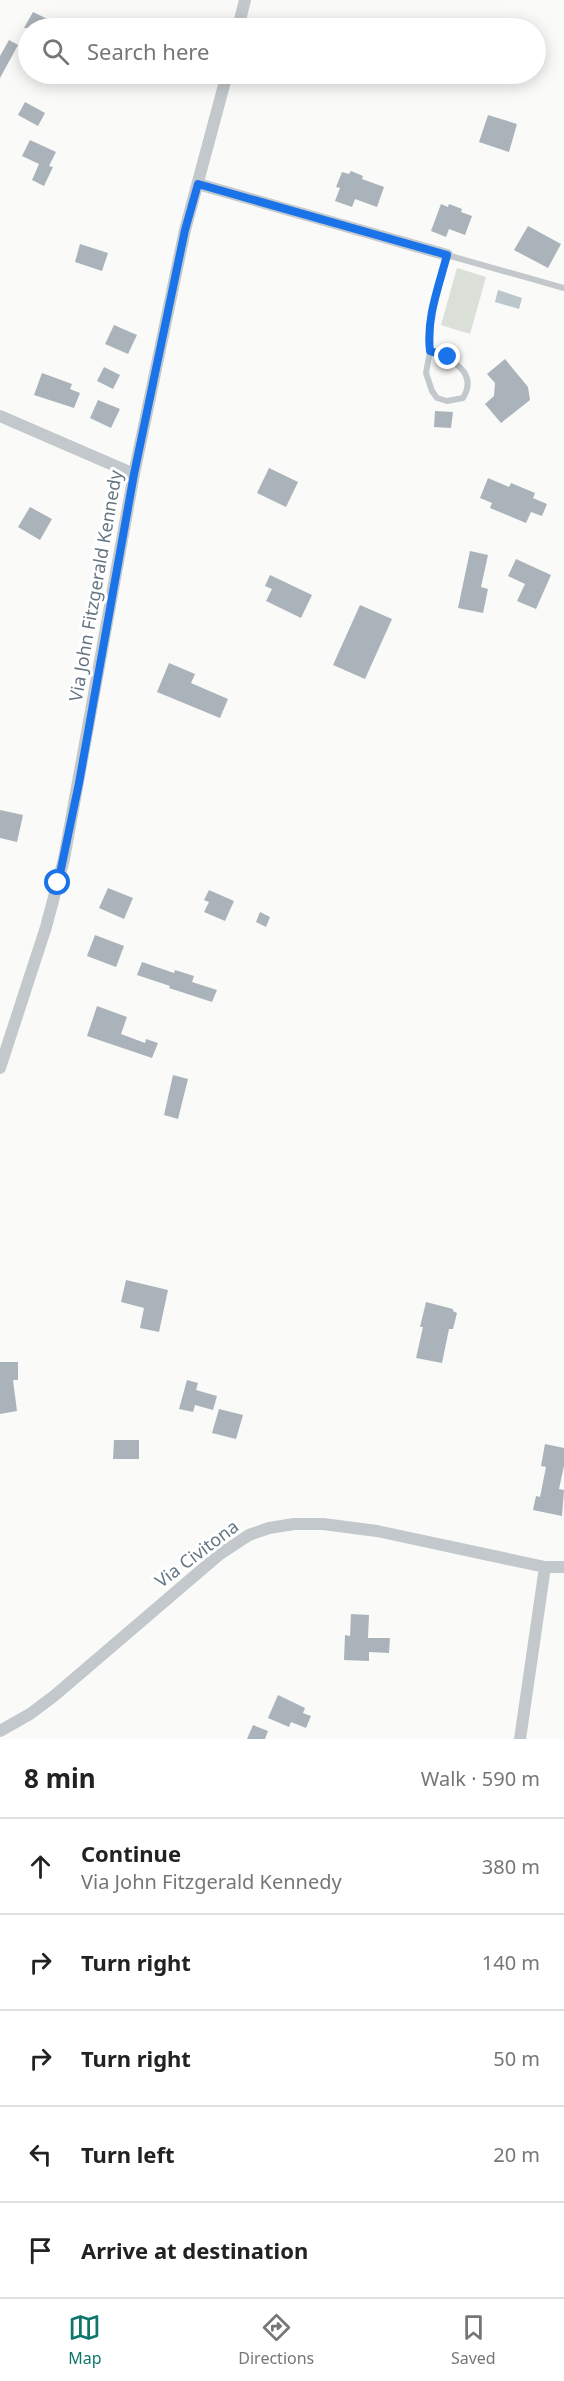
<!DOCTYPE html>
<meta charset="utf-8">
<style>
:root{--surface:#fff;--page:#f2f2f2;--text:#222;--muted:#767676;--line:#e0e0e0;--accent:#0f766e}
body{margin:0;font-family:"Noto Sans",sans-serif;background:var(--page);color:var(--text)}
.stop{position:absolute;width:18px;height:18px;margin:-14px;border:4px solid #1a73e8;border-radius:50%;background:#fff}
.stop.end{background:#1a73e8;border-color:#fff;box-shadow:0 2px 6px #0008}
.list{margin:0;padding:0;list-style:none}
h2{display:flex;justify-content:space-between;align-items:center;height:78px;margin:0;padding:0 24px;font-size:26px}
h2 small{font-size:20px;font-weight:400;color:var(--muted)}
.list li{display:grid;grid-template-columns:39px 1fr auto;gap:18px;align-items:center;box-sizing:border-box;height:96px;padding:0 24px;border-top:2px solid var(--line)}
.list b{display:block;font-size:22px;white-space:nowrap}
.list p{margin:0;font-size:20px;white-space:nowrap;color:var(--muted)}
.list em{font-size:20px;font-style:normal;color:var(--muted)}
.icon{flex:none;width:33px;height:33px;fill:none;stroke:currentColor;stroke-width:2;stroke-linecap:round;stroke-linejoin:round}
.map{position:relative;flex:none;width:564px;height:1739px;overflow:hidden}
.search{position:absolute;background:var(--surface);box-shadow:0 3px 15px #0003;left:18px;right:18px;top:18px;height:66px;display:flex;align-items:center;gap:15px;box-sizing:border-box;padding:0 21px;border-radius:33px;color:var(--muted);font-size:22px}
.sheet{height:558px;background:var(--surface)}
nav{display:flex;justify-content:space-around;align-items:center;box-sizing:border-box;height:84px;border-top:2px solid var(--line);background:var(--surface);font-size:16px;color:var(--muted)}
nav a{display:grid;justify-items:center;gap:3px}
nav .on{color:var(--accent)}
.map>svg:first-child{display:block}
.green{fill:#dadfd7}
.water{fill:#bbc7cb}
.building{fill:#aab3b9}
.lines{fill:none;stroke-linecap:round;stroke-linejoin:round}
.service{stroke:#c3c8cc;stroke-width:6}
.minor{stroke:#c3c8cc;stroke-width:12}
.route{stroke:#1a73e8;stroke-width:8}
.labels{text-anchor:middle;stroke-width:6;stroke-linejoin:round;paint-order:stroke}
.street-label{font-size:18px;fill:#657683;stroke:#fff}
</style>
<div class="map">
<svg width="564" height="1739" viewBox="0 0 564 1739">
<rect width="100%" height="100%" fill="#fafaf8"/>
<polygon class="green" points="457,268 486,277 470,334 441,325"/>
<polygon class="water" points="498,290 522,298 519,309 495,302"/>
<g class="building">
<polygon points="33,12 66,28 24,28"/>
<polygon points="9,40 18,45 0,78 0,56"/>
<polygon points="25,102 45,113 38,126 18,115"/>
<polygon points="488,115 517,124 509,152 479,142"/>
<polygon points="30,140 56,152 49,166 53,167 44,186 32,180 39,164 22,156"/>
<polygon points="351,171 363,176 362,179 384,187 377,207 355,199 352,207 335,201 340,188 336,187 342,172 349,174"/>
<polygon points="441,204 448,207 449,204 462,209 461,212 472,216 465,235 449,229 446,237 431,231"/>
<polygon points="528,226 561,244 548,268 514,250"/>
<polygon points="80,244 108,253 102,271 75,262"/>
<polygon points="114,325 137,335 128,354 105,344"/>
<polygon points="505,359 528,387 530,400 501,423 485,404 494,396 495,383 487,374"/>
<polygon points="104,367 120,375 113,389 97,381"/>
<polygon points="42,373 72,384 70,389 80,393 74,408 34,395"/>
<polygon points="98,400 120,409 111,428 90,418"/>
<polygon points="435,411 453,412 451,428 434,427"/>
<polygon points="269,468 298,482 286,507 257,493"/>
<polygon points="488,478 509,487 511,483 535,493 533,498 547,504 542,516 531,512 526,523 490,508 492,503 480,498"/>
<polygon points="30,507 52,519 40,540 18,527"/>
<polygon points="470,551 488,555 481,587 488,589 483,613 458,608"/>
<polygon points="516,559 551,575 536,609 517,601 525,584 508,576"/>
<polygon points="270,575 312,595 301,618 266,601 272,589 265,586"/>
<polygon points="360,605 392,619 365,679 333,665"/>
<polygon points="169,663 195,674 191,683 228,699 220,718 157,692"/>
<polygon points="0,810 23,815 17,842 0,838"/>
<polygon points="108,888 133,898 124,919 99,908"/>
<polygon points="209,890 234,901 225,921 204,912 209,902 204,900"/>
<polygon points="260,912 270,917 266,927 256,922"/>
<polygon points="95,935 124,946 116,967 87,956"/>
<polygon points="142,962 174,973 175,970 194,976 192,982 217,990 212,1002 169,988 170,986 137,975"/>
<polygon points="97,1006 127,1017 121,1034 145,1043 146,1039 158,1043 152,1058 87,1036"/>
<polygon points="173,1075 188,1079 178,1119 164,1115"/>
<polygon points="126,1280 168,1290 159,1332 140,1328 144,1308 121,1302"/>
<polygon points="426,1302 453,1309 453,1311 457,1313 453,1329 449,1329 442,1363 416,1358 423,1327 420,1327"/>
<polygon points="0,1362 18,1362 18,1380 13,1380 17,1411 0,1414"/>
<polygon points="187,1380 198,1383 196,1390 217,1396 213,1410 195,1405 193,1412 179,1409"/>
<polygon points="219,1409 243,1415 236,1439 212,1433"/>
<polygon points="114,1440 139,1440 139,1459 113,1459"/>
<polygon points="545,1444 564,1448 564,1466 559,1489 564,1490 562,1516 533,1510 536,1496 540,1497 546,1467 541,1466"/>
<polygon points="351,1614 369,1615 368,1638 390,1638 389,1653 369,1652 369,1661 344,1660 345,1635 350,1636"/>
<polygon points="278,1695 305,1708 303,1713 311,1716 306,1728 291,1722 289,1727 268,1718"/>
<polygon points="253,1725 268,1731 265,1739 247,1739"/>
</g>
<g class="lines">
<path class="service" d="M 430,351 C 450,358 479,372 463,398 L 447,401 L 437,398 L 432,391 L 426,373 L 430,351 L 431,317 L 447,255 L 564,288"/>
<g class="minor">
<polyline points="238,28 245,0"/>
<polyline points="198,184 447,255"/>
<polyline points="0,416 134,474"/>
<polyline points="0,1068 46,927 64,859 134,474 185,230 227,74"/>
<polyline points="0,1731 30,1714 54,1696 220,1554 249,1535 269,1528 294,1524 323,1524 377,1531 545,1567 564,1567"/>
<polyline points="520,1739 545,1567"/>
</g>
</g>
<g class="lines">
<path class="route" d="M 58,883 L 79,783 L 134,474 L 185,230 L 198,184 L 447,255 C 439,286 426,318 430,351 L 448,357"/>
</g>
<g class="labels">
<g class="street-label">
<text transform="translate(96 586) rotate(-80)" y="6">Via John Fitzgerald Kennedy</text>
<text transform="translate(197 1554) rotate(-37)" y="6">Via Civitona</text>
</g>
</g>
</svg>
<div class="stop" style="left:58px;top:883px"></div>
<div class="stop end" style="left:448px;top:357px"></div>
<div class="search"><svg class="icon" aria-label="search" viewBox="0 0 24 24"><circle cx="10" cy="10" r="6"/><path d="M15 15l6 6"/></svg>Search here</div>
</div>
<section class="sheet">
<h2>8 min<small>Walk · 590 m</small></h2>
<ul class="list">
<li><svg class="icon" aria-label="ahead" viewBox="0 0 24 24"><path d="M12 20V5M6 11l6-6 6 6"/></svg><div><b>Continue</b><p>Via John Fitzgerald Kennedy</p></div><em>380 m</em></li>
<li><svg class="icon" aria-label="right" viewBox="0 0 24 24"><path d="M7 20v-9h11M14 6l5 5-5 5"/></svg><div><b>Turn right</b></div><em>140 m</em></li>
<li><svg class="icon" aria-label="right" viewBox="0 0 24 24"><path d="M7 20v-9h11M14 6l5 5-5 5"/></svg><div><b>Turn right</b></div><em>50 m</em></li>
<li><svg class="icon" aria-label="left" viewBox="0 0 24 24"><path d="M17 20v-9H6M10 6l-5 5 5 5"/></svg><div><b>Turn left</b></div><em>20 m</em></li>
<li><svg class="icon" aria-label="arrive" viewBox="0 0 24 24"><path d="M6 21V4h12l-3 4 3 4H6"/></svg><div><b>Arrive at destination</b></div></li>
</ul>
</section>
<nav>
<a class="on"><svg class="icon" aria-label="map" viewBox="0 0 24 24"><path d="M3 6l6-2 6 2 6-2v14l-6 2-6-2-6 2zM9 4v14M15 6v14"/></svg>Map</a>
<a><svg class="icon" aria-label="directions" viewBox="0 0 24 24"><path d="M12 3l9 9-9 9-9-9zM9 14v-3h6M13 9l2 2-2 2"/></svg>Directions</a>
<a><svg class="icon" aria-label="saved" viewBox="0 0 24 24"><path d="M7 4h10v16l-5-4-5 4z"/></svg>Saved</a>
</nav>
